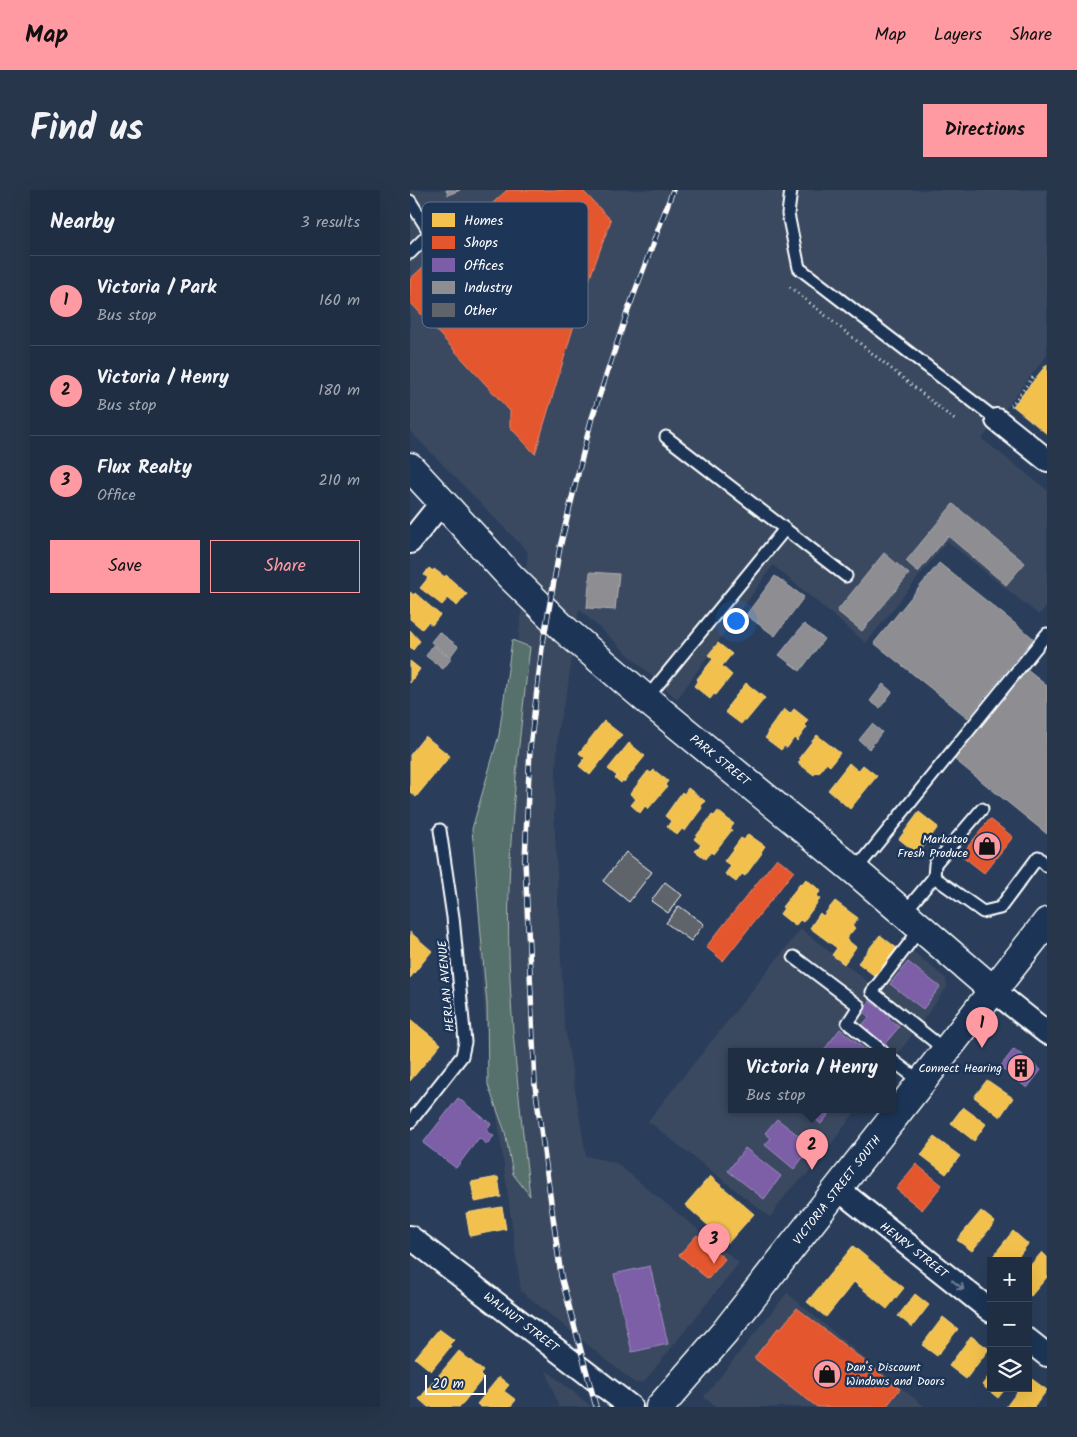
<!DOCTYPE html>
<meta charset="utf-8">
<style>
:root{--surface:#202e44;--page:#28364b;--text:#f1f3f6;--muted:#a2a8b2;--line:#3d4a5d;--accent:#ff9aa2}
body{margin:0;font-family:Kalam,sans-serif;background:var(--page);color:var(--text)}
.controls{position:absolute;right:15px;bottom:15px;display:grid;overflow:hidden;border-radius:0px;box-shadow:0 5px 20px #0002}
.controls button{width:45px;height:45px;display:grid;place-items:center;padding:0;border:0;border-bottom:1px solid var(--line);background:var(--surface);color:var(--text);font:25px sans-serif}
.scale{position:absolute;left:15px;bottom:12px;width:61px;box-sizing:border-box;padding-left:5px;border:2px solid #fff;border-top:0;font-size:14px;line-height:18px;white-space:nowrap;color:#fff;-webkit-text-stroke:4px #1d3557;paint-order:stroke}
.you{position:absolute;left:325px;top:430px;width:18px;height:18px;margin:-12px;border:4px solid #fff;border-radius:50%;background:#1a73e8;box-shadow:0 0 0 8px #1a73e833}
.badge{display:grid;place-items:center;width:32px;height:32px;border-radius:50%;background:var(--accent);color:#111;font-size:16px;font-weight:700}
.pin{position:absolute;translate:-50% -41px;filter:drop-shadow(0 1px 2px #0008)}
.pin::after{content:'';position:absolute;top:26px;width:18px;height:15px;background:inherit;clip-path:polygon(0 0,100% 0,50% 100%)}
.popup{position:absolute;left:318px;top:858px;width:168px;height:65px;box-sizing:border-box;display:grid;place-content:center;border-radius:0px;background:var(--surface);filter:drop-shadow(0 1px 4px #0005);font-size:16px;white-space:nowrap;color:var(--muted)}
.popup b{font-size:19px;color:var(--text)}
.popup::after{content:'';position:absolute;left:50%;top:100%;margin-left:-10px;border:10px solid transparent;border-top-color:var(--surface)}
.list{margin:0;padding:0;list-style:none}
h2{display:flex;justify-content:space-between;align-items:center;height:65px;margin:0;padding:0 20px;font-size:21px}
h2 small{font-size:16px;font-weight:400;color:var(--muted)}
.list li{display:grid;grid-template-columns:32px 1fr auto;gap:15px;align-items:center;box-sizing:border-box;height:90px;padding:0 20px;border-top:1px solid var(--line)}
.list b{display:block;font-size:19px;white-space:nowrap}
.list p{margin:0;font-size:16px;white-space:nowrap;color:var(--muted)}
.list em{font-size:16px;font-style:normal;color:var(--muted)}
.actions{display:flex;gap:10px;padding:15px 20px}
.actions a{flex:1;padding:11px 0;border:1px solid var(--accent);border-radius:0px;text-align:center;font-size:18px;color:var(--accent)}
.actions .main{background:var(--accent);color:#111}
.icon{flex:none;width:28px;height:28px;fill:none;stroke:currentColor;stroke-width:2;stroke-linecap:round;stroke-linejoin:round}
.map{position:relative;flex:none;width:637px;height:1217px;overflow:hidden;border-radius:0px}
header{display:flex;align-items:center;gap:30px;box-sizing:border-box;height:70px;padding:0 25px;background:var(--accent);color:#111}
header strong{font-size:24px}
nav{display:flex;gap:28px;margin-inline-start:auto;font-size:18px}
.intro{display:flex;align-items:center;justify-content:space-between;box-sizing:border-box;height:120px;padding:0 30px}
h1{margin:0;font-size:35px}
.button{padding:12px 22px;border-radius:0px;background:var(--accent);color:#111;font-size:18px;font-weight:700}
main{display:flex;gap:30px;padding:0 30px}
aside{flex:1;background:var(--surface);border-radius:0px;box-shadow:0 5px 20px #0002}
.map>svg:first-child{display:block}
.built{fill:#3a4960}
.green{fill:#57706c;stroke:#abb8b6}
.homes{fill:#f2c14e;stroke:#f6d483}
.shops{fill:#e4572e;stroke:#ec896d}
.offices{fill:#7b5ea7;stroke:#a38ec1}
.industry{fill:#8d8d92;stroke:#afafb3}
.building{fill:#5f646a;stroke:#fff}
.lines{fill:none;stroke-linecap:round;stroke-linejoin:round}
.lane-casing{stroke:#fff;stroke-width:15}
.street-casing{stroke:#fff;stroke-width:26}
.secondary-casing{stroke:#fff;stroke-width:31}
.path{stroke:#fff;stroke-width:3;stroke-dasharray:1 4;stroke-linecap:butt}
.lane{stroke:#1d3557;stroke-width:11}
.street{stroke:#1d3557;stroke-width:22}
.secondary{stroke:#1d3557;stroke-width:28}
.rail-casing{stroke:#fff;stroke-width:5.5}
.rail{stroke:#1d3557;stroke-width:4;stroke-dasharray:11;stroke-linecap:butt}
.oneway{stroke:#6c7c92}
.labels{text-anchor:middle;stroke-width:5;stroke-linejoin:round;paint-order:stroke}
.street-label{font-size:12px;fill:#fff;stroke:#1d3557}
.poi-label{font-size:12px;fill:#fff;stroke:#1d3557;text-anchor:end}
.key{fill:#1d3557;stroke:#617289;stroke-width:1}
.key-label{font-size:14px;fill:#fff}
</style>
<header>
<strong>Map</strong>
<nav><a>Map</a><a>Layers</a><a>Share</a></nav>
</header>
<div class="intro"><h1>Find us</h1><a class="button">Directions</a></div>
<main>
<aside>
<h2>Nearby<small>3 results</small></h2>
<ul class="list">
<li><span class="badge">1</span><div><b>Victoria / Park</b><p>Bus stop</p></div><em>160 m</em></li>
<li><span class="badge">2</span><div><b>Victoria / Henry</b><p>Bus stop</p></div><em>180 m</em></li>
<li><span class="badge">3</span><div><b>Flux Realty</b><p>Office</p></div><em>210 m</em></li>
</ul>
<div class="actions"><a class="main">Save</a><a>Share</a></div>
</aside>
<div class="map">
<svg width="637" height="1217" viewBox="0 0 637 1217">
<rect width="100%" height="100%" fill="#2a3e5b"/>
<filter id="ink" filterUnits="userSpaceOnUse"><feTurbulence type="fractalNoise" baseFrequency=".02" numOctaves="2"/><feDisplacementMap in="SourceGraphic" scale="10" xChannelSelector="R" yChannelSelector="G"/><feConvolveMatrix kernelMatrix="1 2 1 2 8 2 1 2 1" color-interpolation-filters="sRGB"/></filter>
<g filter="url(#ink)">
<g class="built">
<polygon points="0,0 637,0 637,165 572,249 637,300 637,416 629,425 537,351 456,453 363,375 267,509 169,419 157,501 148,538 144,625 154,832 176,966 206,973 329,1073 234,1192 225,1193 111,1101 79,865 70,768 68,666 103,499 118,362 0,241"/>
<polygon points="391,739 459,793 493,753 536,789 537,797 482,872 482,861 322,861 322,919 447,919 402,980 380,999 360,1027 238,931"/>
<polygon points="377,1103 453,1167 515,1217 305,1217 294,1207"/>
<polygon points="136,1180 182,1217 149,1217"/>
</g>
<path class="green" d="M 102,450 L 120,457 C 107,568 94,679 100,790 C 103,862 112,934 120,1006 L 103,984 L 95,942 L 78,895 L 77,815 L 62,639 L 89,545 Z"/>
<g class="homes">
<polygon points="637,174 637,244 603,216"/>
<polygon points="19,378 23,381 24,379 35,387 36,385 57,404 47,416 38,408 32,415 10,398 18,388 14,385"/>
<polygon points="0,402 4,405 5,403 30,425 22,435 18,432 12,439 0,429"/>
<polygon points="0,440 10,451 3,460 0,458"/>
<polygon points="308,453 322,464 312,476 322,485 306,505 304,504 300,509 284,496 288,490 287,489 303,469 298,465"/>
<polygon points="0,471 10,479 0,493"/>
<polygon points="336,493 355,508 336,531 335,529 331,534 315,522 319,517 318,516"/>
<polygon points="374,519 380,524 384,519 398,530 395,535 397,537 387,551 384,548 377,558 374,556 371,560 355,548 358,544 357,542"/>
<polygon points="194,531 212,545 180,585 169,576 175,568 169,563"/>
<polygon points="407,545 430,563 420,576 416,573 409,583 407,582 404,585 388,573 391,569 389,568"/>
<polygon points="15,546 40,566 6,607 0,602 0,565"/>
<polygon points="219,553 235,566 214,592 213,590 211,593 205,588 207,586 198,579"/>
<polygon points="439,573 448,581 453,575 467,586 440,619 418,600"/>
<polygon points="244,580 258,591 255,595 257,597 238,619 235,616 230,623 221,615 226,609 220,604 238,581 241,583"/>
<polygon points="278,598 295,611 291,616 292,618 275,641 272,639 267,645 257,637 261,631 255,626 272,602 274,604"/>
<polygon points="308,621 324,634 320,639 322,640 303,664 301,662 296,669 285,661 291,655 284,649 302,625 304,626"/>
<polygon points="509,622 528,637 508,664 489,649"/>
<polygon points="338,644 355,656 351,662 352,663 335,686 332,684 326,692 315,684 321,676 314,671 331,648 334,650"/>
<polygon points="396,689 411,701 406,706 410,709 393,732 390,730 385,736 370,724 374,718 372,717 390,694 391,695"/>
<polygon points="425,711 448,728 442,736 445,738 436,749 446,757 434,774 422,765 427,758 400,738 410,723 413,726"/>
<polygon points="0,742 22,761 0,788"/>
<polygon points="470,745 488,759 466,787 448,773"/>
<polygon points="0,829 31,854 0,891"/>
<polygon points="577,890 603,908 590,927 564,907"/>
<polygon points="553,917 576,934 564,951 541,933"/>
<polygon points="524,947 550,966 536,984 511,965"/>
<polygon points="300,986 344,1024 318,1053 275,1015"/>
<polygon points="88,987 91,1007 65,1012 61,992"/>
<polygon points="92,1017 96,1039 60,1046 56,1023"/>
<polygon points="571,1021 585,1032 562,1061 547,1050"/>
<polygon points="603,1041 618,1054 605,1071 581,1071 581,1072 579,1071"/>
<polygon points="443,1056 494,1098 477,1119 444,1092 416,1127 397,1112"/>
<polygon points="632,1062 637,1067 637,1087 621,1106 618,1104 618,1078"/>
<polygon points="505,1104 519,1115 502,1137 488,1126"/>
<polygon points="533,1127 548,1139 527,1166 512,1155"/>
<polygon points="29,1139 44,1150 39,1155 41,1156 21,1181 5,1168"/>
<polygon points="561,1146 579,1159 556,1189 539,1176"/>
<polygon points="49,1161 73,1181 70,1185 73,1188 50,1217 18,1217 9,1209"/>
<polygon points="581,1183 581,1198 596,1198 588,1208 572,1195"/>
<polygon points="89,1187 99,1195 94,1201 106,1210 100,1217 71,1217 67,1214"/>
<polygon points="619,1187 637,1200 624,1217 596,1217 610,1198 618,1198"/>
</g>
<g class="shops">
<polygon points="97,0 172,0 201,30 171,112 125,264 100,237 100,221 0,112 0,89"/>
<polygon points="580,629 603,647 574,683 551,665"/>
<polygon points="367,668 384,681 313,771 296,757"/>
<polygon points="506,974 532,995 512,1020 486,999"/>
<polygon points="287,1045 315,1069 298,1089 269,1065"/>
<polygon points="387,1118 490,1199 476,1217 407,1217 344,1168 368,1138 370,1139"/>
</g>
<g class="offices">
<polygon points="498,772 530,797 513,819 480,794"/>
<polygon points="460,811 480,826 478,828 489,837 473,856 450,838 459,827 452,821"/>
<polygon points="430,839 457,861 413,861"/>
<polygon points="604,859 631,880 617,898 590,877"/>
<polygon points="48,908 81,934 76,940 84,946 77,954 69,948 46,978 13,953"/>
<polygon points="392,919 423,919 411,934"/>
<polygon points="367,929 402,956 384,979 355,955 361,948 355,943"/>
<polygon points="335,958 371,986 354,1009 318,981"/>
<polygon points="240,1076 258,1154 222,1162 204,1084"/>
</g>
<g class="industry">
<polygon points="36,0 50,0 38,5"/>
<polygon points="543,314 615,373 596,395 538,346 508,382 496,371"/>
<polygon points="474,363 499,384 452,441 427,421"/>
<polygon points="529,373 623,448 558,528 464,453"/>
<polygon points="180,382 209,384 205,420 177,418"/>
<polygon points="365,386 394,407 365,446 336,425"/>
<polygon points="394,434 414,449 390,481 369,465"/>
<polygon points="29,442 48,456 40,467 21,452"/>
<polygon points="23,455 41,469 33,479 16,466"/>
<polygon points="617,480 637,496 637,644 544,569"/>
<polygon points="473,494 482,502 470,518 460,511"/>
<polygon points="462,534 472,542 459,559 449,550"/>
</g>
<g class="building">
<polygon points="216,662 242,682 219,712 193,691"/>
<polygon points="255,692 272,705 258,723 241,711"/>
<polygon points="269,716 294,734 281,751 256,733"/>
</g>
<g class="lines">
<defs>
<g id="lane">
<polyline points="381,0 378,24 389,78 587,230"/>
<polyline points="0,11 20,43 0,63"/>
<polyline points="256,247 436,386"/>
<polyline points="236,509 375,339"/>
<polyline points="445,681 637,444"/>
<polyline points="524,687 525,674 572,619"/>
<polyline points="494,723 524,687 573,722 590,718 628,667 637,676"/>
<polyline points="511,738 462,802 535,860"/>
<polyline points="384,767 449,816 438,833 472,861"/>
<polyline points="482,870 511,892"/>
<polyline points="0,932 52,866 55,852 43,727 30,640"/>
</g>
<g id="street">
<polyline points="587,230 637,270"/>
<polyline points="0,352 32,312"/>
<polyline points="583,800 637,843"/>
<polyline points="428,999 581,1121"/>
<polyline points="0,1047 221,1217"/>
<polyline points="618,1150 637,1165"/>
</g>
<g id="secondary">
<polyline points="0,277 100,386 154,439 236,509 445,681 583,800"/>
<polyline points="250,1217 315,1142 637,732"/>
</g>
</defs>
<use href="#lane" class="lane-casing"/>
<use href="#street" class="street-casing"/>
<use href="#secondary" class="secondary-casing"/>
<g class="path">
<polyline points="380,97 546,231"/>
<polyline points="601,216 624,186"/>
</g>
<use href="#lane" class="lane"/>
<use href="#street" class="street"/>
<use href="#secondary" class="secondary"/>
<defs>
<polyline id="rail" points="186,1217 151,1086 125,895 115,670 120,558 132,458 150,357 181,231 217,123 263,0"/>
</defs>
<use href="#rail" class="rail-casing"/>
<use href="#rail" class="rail"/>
</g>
<defs><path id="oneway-shaft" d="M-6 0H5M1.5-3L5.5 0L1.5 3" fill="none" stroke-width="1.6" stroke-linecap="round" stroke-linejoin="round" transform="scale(1.25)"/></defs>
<use class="oneway" href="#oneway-shaft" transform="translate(548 1095) rotate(38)"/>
</g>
<defs>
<symbol id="shop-disc" viewBox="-11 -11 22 22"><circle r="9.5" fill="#ff9aa2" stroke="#1d3557"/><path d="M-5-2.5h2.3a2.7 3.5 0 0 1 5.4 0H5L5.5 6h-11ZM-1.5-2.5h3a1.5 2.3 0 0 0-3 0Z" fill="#111"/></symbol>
<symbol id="building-disc" viewBox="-11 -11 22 22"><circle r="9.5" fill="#ff9aa2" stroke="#1d3557"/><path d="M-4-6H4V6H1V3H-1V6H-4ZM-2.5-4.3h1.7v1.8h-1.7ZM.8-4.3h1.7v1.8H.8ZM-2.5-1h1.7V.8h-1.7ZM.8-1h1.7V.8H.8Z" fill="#111"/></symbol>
</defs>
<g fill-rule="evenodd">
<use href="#shop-disc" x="561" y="640" width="32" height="32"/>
<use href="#building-disc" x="595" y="862" width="32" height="32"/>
<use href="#shop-disc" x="401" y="1168" width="32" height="32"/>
</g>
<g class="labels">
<g class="street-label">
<text transform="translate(310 570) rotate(39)" y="4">PARK STREET</text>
<text transform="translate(36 796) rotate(-95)" y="4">HERLAN AVENUE</text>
<text transform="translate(427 1000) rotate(-52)" y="4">VICTORIA STREET SOUTH</text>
<text transform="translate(504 1060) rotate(38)" y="4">HENRY STREET</text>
<text transform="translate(111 1132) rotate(37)" y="4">WALNUT STREET</text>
</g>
<g class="poi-label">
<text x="558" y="653">Markatoo<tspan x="558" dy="14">Fresh Produce</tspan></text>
<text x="592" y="882">Connect Hearing</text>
<text x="436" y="1181" text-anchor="start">Dan's Discount<tspan x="436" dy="14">Windows and Doors</tspan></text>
</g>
</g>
<rect x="12" y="12" width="166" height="126" rx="8" class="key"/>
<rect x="22" y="23" width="23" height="14" fill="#f2c14e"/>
<rect x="22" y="46" width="23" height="13" fill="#e4572e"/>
<rect x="22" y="68" width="23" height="14" fill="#7b5ea7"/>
<rect x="22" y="91" width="23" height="13" fill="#8d8d92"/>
<rect x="22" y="113" width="23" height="14" fill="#5f646a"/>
<g class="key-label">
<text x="54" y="35">Homes</text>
<text x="54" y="57">Shops</text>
<text x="54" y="80">Offices</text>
<text x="54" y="102">Industry</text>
<text x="54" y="125">Other</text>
</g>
</svg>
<div class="controls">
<button>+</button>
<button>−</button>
<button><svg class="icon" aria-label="layers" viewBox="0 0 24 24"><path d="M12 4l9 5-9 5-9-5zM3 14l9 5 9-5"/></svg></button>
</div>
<div class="scale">20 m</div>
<div class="you"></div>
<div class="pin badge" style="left:572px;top:858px">1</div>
<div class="pin badge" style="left:402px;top:980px">2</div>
<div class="popup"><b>Victoria / Henry</b>Bus stop</div>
<div class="pin badge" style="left:304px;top:1074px">3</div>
</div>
</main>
